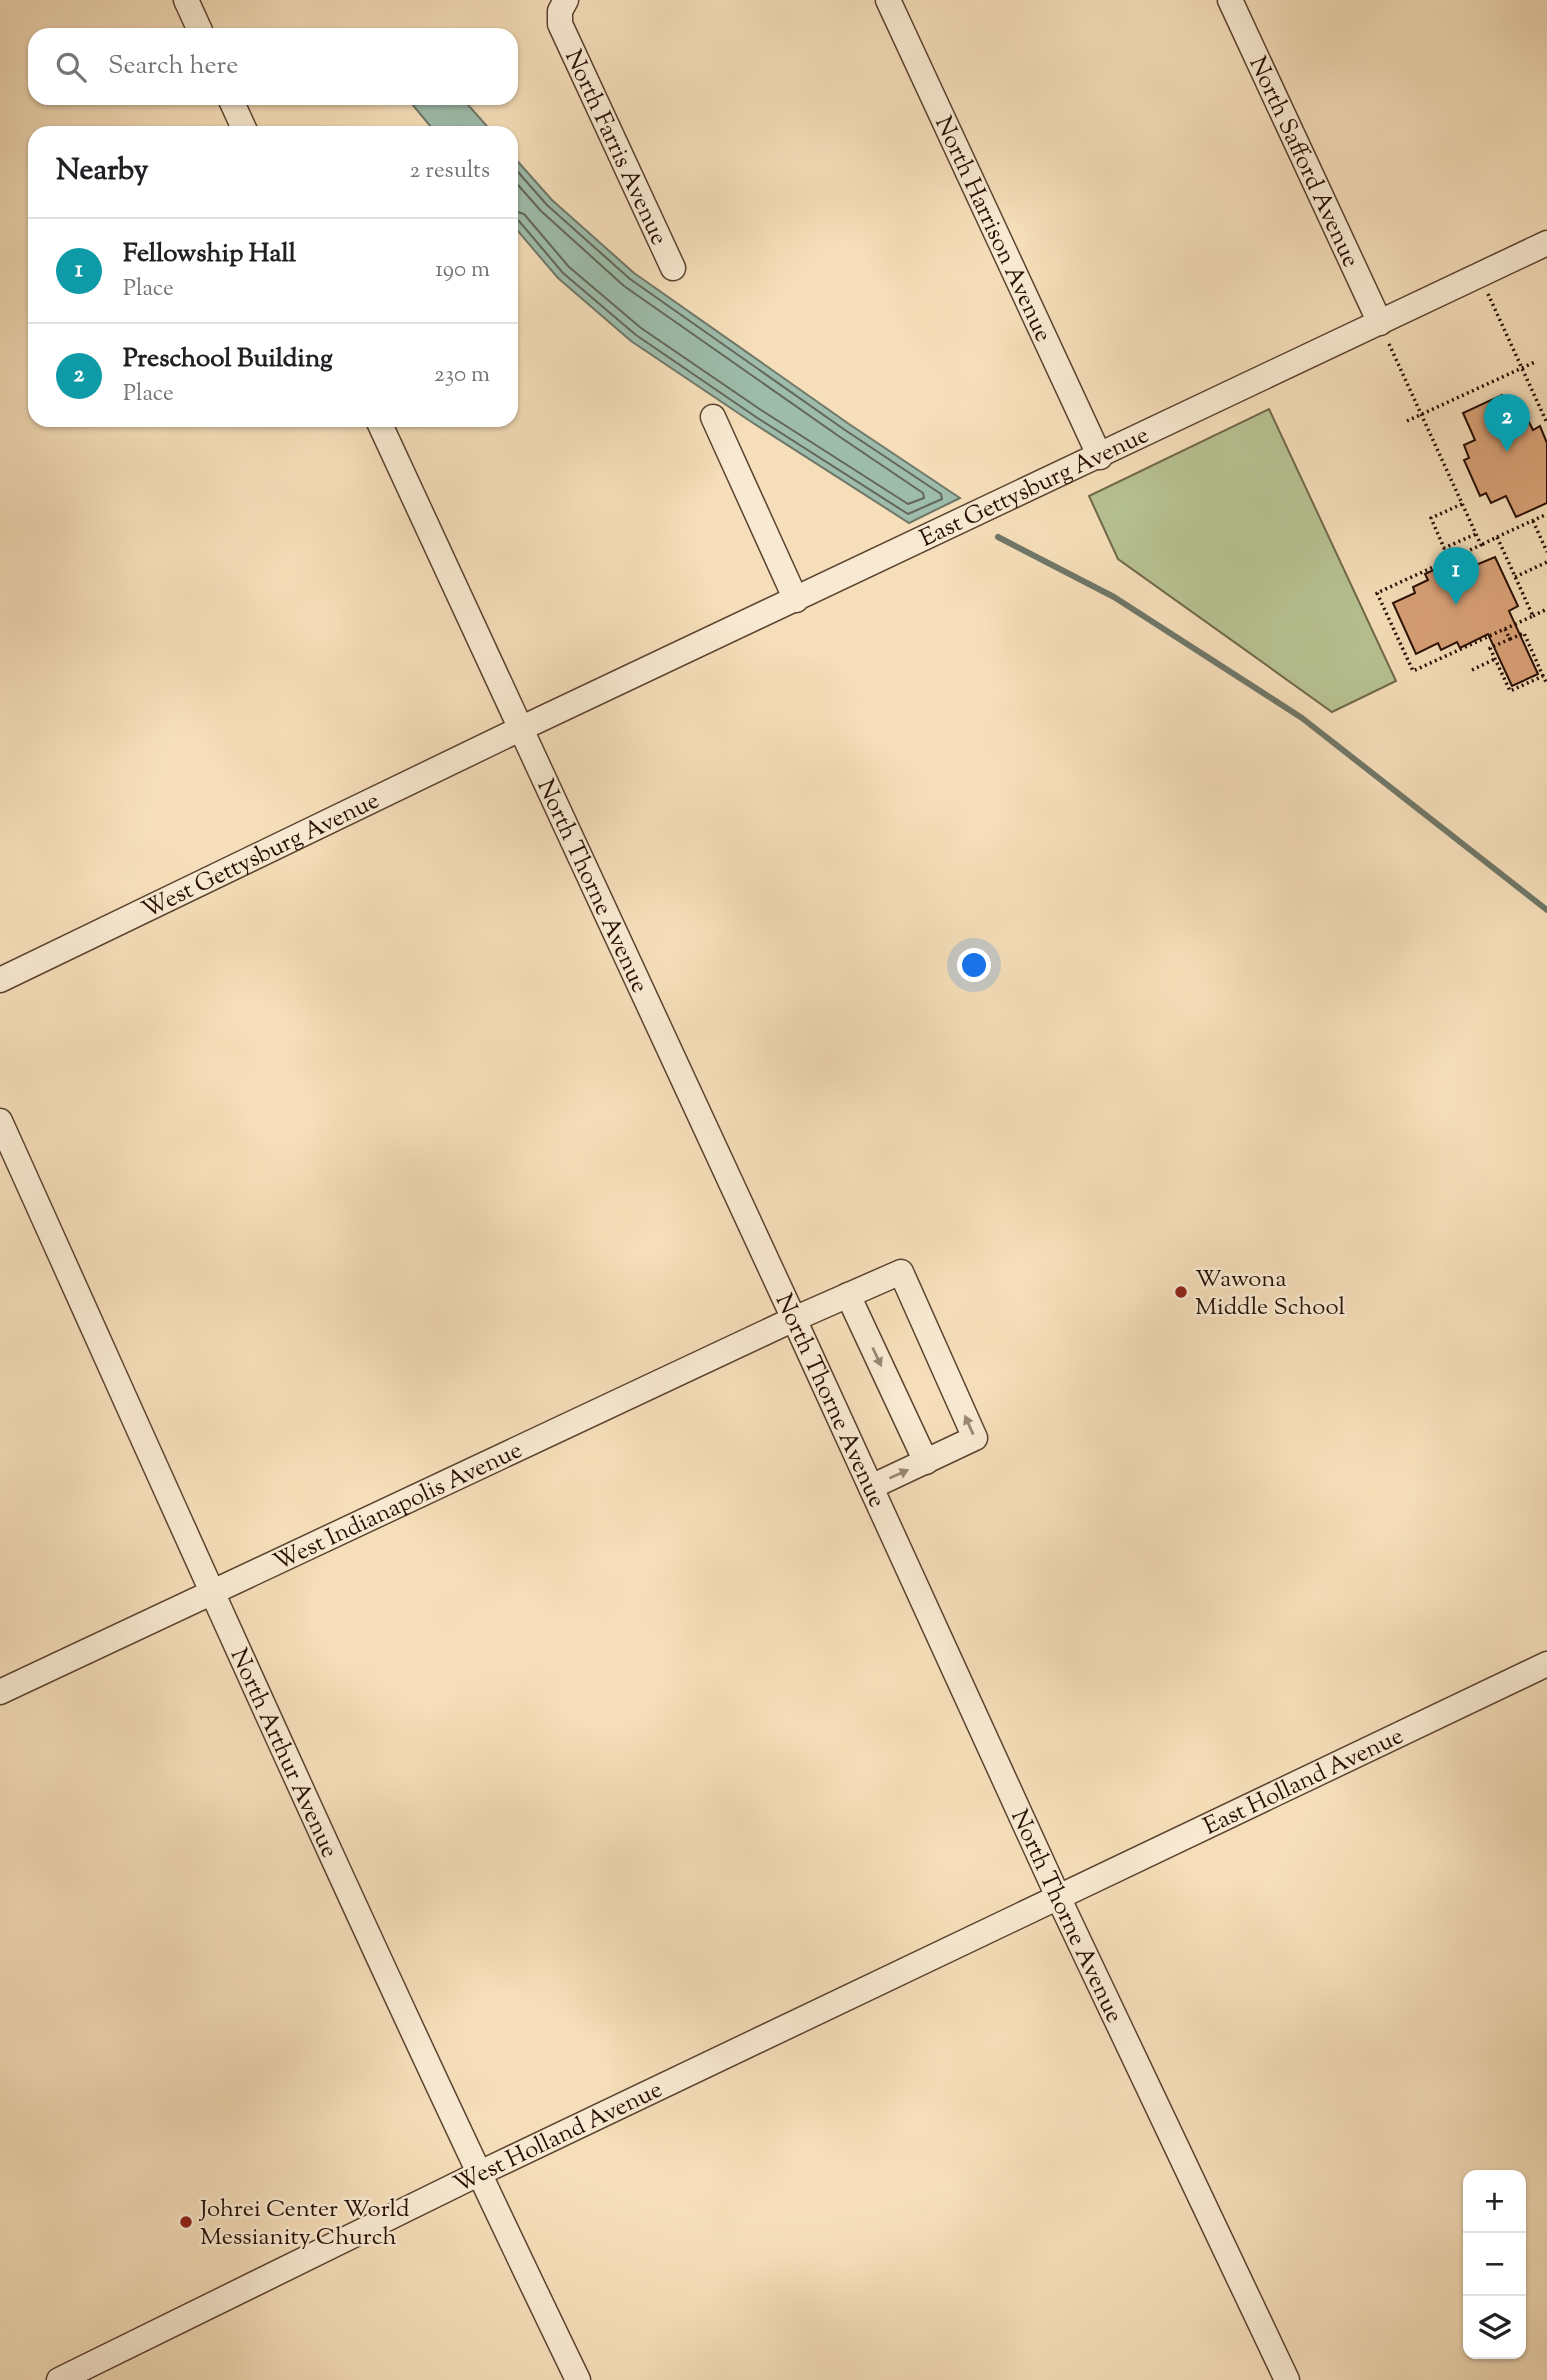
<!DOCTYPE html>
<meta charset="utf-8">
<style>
:root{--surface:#fff;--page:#f2f2f2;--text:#202124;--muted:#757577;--line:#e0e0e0;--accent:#2563eb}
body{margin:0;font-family:"Sorts Mill Goudy",serif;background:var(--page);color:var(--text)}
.controls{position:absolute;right:21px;bottom:21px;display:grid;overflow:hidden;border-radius:14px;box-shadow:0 2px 5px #0004}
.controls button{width:63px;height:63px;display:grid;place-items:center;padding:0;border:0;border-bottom:2px solid var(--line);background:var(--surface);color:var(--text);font:35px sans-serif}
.you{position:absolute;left:975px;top:966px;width:24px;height:24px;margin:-18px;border:5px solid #fff;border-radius:50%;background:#1a73e8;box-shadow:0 0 0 10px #1a73e833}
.badge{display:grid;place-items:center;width:46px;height:46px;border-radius:50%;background:var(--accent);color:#fff;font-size:23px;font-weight:700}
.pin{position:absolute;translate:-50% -58px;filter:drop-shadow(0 2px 4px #0008)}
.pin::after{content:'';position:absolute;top:37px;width:24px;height:21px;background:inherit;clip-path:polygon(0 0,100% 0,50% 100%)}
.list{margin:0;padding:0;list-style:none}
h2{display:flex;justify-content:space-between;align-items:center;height:91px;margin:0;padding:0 28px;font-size:30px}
h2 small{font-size:23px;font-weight:400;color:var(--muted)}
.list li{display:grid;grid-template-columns:46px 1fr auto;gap:21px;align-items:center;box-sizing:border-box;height:105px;padding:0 28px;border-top:2px solid var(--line)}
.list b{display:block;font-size:26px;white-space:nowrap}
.list p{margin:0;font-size:23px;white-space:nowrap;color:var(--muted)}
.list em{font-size:23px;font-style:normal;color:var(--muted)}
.icon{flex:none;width:38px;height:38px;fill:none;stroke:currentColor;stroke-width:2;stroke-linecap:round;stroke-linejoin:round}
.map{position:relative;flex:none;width:1547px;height:2380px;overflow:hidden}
.search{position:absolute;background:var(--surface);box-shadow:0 2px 5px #0004;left:28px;top:28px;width:490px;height:77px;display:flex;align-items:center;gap:18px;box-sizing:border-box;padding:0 24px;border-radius:21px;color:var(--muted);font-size:26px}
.panel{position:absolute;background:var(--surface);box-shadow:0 2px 5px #0004;left:28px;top:126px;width:490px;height:301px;border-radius:21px}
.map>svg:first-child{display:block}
.green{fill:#b7c292;stroke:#70684b;stroke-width:2}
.water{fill:#9dbcab;stroke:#6f7768;stroke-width:2}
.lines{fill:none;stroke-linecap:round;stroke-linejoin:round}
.shore{stroke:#636658;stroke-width:2}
.stream{stroke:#6f7768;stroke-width:6}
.building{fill:#d9a177;stroke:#290f04;stroke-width:2}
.minor-casing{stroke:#5c4331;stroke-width:27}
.path{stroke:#290f04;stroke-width:3.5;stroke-dasharray:2 3.5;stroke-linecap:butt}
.minor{stroke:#f8ead2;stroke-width:24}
.oneway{fill:#9b8775}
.poi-dot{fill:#8f2418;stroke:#f8ead2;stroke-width:2.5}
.labels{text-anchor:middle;stroke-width:5;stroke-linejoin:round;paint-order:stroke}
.street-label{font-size:24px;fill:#290f04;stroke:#f8ead2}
.poi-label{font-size:24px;fill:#290f04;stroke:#f8ead2;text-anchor:start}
</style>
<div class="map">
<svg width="1547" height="2380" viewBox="0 0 1547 2380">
<rect width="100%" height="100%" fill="#f5deb9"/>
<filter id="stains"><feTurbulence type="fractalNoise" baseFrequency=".00286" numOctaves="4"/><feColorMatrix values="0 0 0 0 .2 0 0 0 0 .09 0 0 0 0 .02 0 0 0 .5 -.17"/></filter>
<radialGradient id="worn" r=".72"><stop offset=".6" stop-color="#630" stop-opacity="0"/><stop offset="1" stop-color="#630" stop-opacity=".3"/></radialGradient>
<polygon class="green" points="1269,409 1396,681 1332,712 1118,559 1089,496"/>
<g class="water">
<polygon points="407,98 462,98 493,133 436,133"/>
<polygon points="511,154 552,200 634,273 849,424 960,498 909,523 753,423 631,341 558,278 511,223"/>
</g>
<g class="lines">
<g class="shore">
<polyline points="511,164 547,205 630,279 845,430 941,494 942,499 908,514 756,417 636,335 563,273 519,221 511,219"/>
<polyline points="511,177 541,211 624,286 840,437 923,493 924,498 908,504 761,410 641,328 569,267 524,214 511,210"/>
</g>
<polyline class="stream" points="998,537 1114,597 1302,718 1547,910"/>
</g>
<g class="building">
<polygon points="1502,395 1515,422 1526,416 1533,430 1540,426 1547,443 1547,503 1516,517 1506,496 1491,503 1486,493 1480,496 1464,460 1469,458 1464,445 1475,440 1463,413"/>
<polygon points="1495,557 1518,606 1509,611 1538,674 1512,686 1488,634 1460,648 1457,642 1441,650 1438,643 1416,654 1393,603 1415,593 1413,587 1428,580 1425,574 1457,559 1460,565 1473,559 1476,565"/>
</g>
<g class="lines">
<defs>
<g id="minor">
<polyline points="186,0 202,35"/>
<path id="s1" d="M 566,0 L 560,11 L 560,24 L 673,268"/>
<path id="s2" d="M 888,0 L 1100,457"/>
<path id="s3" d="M 1230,0 L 1380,323"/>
<polyline points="230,98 246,133"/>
<polyline points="713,417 796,600"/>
<path id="s4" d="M 378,420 L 794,1319 L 1059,1899 L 1287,2380"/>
<path id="s5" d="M 0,980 L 520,729 L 1547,243"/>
<path id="s6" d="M 0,1121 C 190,1542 377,1965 578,2380"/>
<polyline points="848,1295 926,1462"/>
<path id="s7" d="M 0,1692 L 794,1319 L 901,1272 L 975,1438 L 871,1487"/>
<path id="s8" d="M 59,2380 L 478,2174 L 1547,1664"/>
</g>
</defs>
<use href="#minor" class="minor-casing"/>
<g class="path">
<polyline points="1488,294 1547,423"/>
<polyline points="1389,344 1481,545 1377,593 1413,671 1533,616 1497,537 1481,545"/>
<polyline points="1407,421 1535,362"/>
<polyline points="1462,504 1431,518 1444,548 1476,534"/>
<polyline points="1533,521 1547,552"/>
<polyline points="1497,537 1547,514"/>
<polyline points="1515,577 1547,562"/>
<polyline points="1533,616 1547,609"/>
<polyline points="1505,629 1510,639 1490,648 1510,691 1543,676 1547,684"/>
<polyline points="1510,639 1524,633 1543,676"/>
<polyline points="1472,670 1495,659"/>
</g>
<use href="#minor" class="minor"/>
</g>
<defs><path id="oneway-solid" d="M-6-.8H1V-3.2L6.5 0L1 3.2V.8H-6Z" transform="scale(1.75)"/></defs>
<g class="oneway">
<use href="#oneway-solid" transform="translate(877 1357) rotate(65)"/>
<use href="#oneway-solid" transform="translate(969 1425) rotate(-114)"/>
<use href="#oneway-solid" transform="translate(899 1474) rotate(-24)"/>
</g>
<g class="poi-dot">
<circle cx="1181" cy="1292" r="7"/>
<circle cx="186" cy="2222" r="7"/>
</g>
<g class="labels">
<g class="street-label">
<text dy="8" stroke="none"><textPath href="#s1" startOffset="161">North Farris Avenue</textPath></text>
<text dy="8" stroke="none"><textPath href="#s3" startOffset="178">North Safford Avenue</textPath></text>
<text dy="8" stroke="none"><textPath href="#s2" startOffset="252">North Harrison Avenue</textPath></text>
<text dy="8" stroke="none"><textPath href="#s5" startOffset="1146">East Gettysburg Avenue</textPath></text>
<text dy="8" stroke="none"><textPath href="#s5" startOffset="289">West Gettysburg Avenue</textPath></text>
<text dy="8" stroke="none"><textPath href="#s4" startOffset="513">North Thorne Avenue</textPath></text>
<text dy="8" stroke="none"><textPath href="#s4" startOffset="1080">North Thorne Avenue</textPath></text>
<text dy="8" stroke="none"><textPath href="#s7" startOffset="439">West Indianapolis Avenue</textPath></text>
<text dy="8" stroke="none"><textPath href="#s6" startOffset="693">North Arthur Avenue</textPath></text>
<text dy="8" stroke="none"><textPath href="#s8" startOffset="1381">East Holland Avenue</textPath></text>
<text dy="8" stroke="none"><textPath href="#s4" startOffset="1647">North Thorne Avenue</textPath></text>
<text dy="8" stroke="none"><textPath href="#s8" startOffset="555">West Holland Avenue</textPath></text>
</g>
<g class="poi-label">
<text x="1195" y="1286">Wawona<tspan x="1195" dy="28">Middle School</tspan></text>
<text x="200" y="2216">Johrei Center World<tspan x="200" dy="28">Messianity Church</tspan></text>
</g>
</g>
<rect width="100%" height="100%" filter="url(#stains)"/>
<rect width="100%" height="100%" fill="url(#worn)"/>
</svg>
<div class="controls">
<button>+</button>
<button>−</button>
<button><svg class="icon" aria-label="layers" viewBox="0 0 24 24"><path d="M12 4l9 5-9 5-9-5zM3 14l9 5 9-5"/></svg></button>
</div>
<div class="you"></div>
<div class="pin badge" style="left:1456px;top:605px;background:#0f9aa8">1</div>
<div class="pin badge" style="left:1507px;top:452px;background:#0f9aa8">2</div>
<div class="search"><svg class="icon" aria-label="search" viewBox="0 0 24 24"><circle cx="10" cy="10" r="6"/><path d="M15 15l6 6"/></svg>Search here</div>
<section class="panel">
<h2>Nearby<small>2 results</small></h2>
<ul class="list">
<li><span class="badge" style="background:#0f9aa8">1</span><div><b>Fellowship Hall</b><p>Place</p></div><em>190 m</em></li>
<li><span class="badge" style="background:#0f9aa8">2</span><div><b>Preschool Building</b><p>Place</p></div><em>230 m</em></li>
</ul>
</section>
</div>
